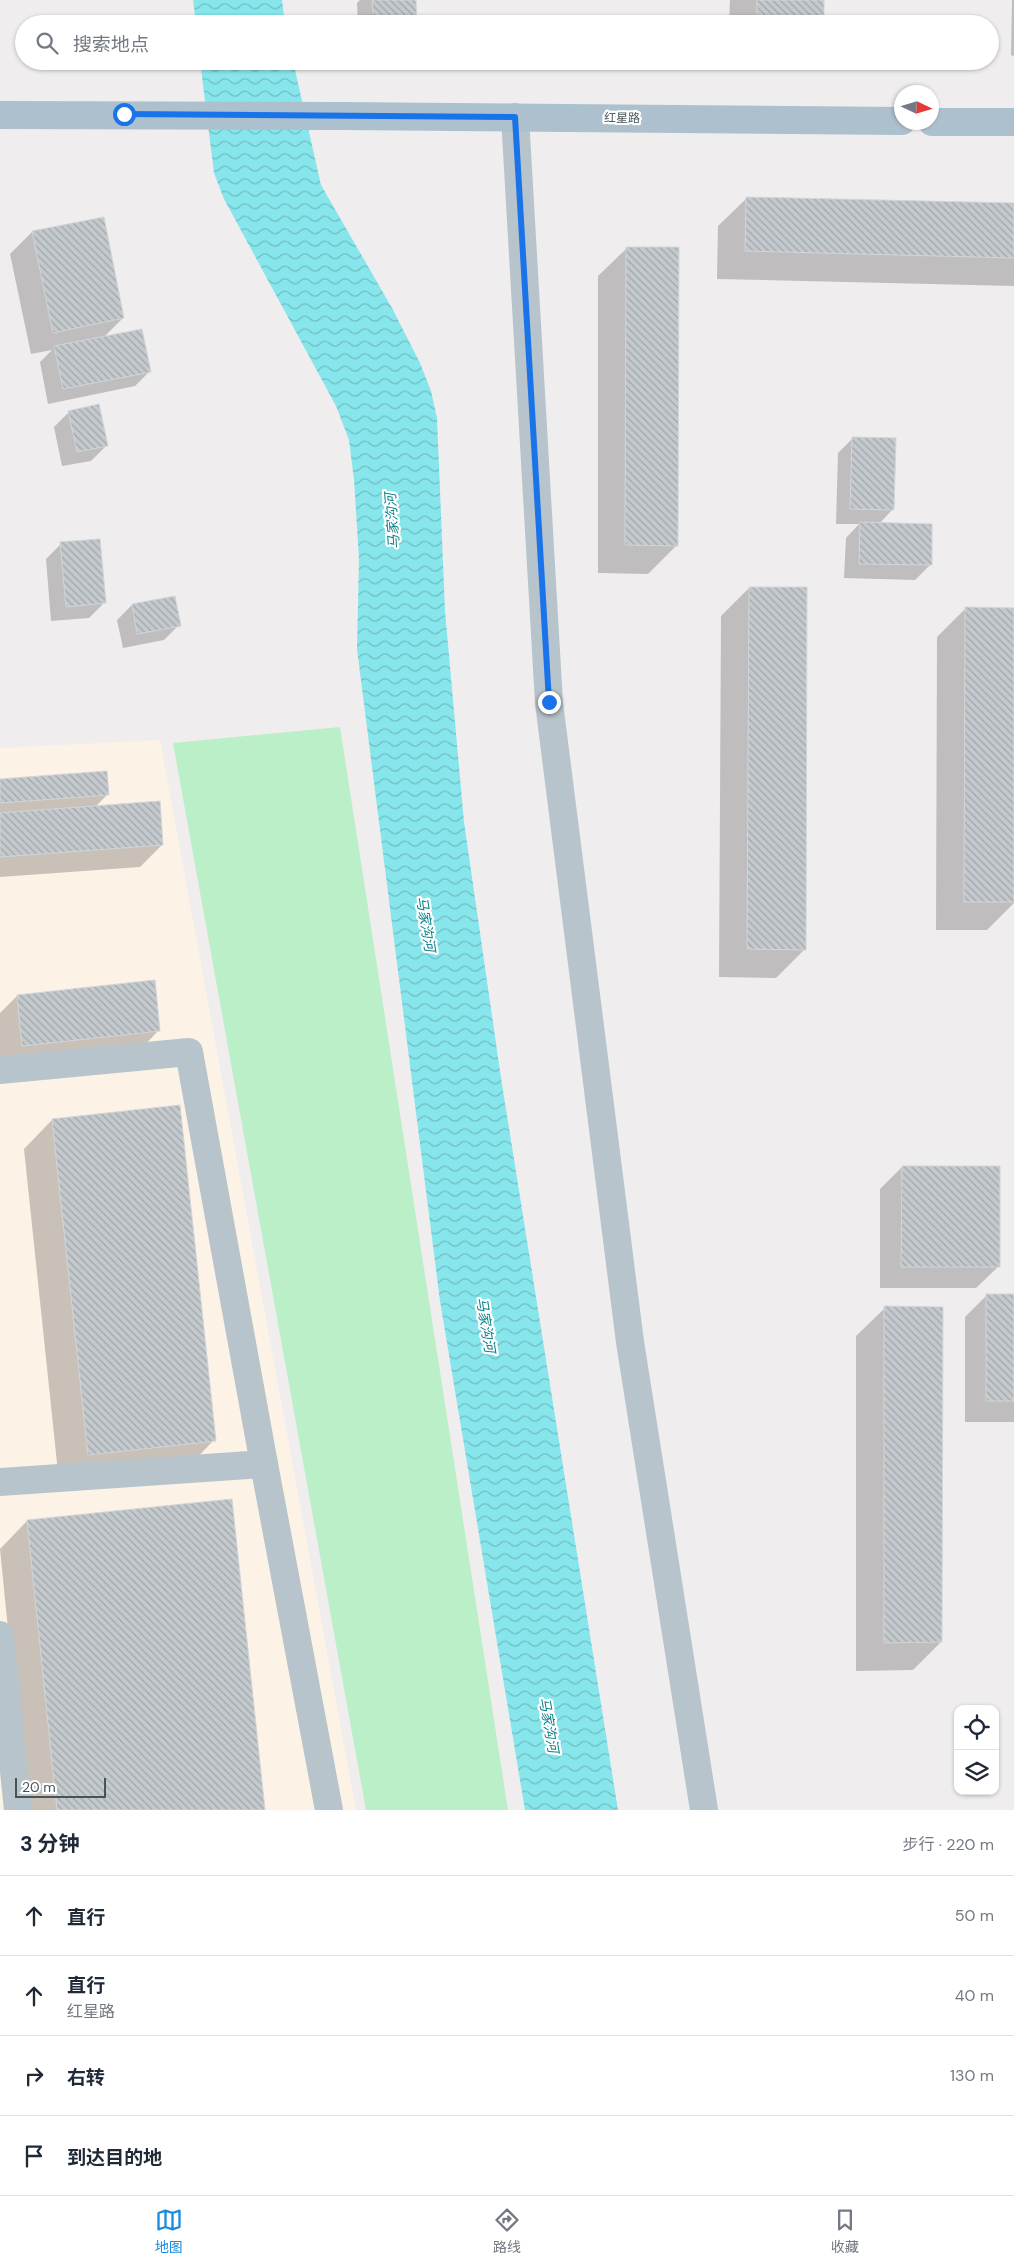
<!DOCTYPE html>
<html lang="zh">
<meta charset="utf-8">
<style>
:root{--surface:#fff;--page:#f2f2f3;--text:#1f2937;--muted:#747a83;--line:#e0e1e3;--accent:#178ce0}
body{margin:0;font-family:"DM Sans","Noto Sans SC",sans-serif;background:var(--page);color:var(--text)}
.controls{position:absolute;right:15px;bottom:15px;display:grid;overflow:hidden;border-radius:10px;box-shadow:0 1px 4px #0004}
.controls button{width:45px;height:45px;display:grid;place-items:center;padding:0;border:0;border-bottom:1px solid var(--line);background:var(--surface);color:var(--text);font:25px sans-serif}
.compass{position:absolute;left:894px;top:85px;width:45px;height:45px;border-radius:50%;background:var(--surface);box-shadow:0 1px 4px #0004;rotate:94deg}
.scale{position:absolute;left:15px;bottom:12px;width:91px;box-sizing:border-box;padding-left:5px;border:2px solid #45545b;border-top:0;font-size:14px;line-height:18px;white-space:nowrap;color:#45545b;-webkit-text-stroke:4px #fff;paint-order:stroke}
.stop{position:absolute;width:15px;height:15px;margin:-11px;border:4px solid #1a73e8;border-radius:50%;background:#fff}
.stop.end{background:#1a73e8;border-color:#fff;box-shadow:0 1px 5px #0008}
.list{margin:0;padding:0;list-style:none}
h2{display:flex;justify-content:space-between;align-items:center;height:65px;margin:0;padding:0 20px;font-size:21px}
h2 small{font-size:16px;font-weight:400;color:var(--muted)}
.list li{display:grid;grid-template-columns:32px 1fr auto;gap:15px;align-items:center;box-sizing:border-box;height:80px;padding:0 20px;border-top:1px solid var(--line)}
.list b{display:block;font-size:19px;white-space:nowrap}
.list p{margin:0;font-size:16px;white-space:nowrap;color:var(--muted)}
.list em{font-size:16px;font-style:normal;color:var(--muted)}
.icon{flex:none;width:28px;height:28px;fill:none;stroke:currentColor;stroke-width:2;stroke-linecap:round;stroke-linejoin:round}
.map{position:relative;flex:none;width:1014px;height:1810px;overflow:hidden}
.search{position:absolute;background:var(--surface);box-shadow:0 1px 4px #0004;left:15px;right:15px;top:15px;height:55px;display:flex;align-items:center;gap:12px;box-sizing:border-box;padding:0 18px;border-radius:28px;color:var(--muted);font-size:19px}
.sheet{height:385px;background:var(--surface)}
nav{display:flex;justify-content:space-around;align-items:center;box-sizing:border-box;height:70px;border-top:1px solid var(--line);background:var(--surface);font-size:14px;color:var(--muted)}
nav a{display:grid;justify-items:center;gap:2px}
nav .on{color:var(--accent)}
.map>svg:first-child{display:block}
.commercial{fill:#fcf2e5}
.green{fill:#baefc7}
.water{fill:url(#water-waves)}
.shadow{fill:#0003}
.building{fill:url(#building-back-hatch);stroke:#d1d5d9}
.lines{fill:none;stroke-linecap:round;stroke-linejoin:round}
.minor{stroke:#b8c4cb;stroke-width:28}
.major{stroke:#acc1cd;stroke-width:28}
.route{stroke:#1a73e8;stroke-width:6}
.labels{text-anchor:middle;stroke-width:4.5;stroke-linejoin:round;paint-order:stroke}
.street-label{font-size:12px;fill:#45545b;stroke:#fff}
.water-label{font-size:14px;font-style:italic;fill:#0c828a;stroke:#fff}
</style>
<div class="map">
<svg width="1014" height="1810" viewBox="0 0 1014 1810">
<defs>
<pattern id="water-waves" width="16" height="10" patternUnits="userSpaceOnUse" patternTransform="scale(1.25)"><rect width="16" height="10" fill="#87e6ec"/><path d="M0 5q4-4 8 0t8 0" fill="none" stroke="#70bdc2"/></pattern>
<pattern id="building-back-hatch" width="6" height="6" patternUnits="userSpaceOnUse" patternTransform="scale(1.25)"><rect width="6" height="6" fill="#c4c9cd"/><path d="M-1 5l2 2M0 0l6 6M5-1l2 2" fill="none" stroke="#a1a6a9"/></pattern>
</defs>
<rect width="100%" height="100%" fill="#f0edee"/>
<polygon class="commercial" points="160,740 356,1810 0,1810 0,748"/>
<polygon class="green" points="340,727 508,1810 366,1810 173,743"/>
<g class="water">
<polygon points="193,0 282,0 285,24 196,24"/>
<polygon points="200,61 293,61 321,185 392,308 420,363 431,391 437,418 445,611 464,822 501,1078 618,1810 525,1810 440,1301 357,649 359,559 354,480 349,440 336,406 224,199 214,173"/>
</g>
<g class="shadow">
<polygon points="360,0 414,0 415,24 358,24 357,3"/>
<polygon points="730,0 823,0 823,24 729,24"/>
<polygon points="1012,0 1014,0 1014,56 1011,55"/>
<polygon points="729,61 801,61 794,68 729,68"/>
<polygon points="747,198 1014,204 1014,286 717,279 718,226"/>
<polygon points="32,232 123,318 103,338 150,371 135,386 48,404 40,362 52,350 31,354 10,254"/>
<polygon points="627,248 677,545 648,574 598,573 598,276"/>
<polygon points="69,412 106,446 91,461 62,466 54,427"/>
<polygon points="853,438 892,510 879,524 930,565 915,580 844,578 846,538 859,524 836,524 838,453"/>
<polygon points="61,544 104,603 89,618 51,621 46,559"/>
<polygon points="749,588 805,949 776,978 719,977 721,616"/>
<polygon points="132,605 179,625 164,640 123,648 117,620"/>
<polygon points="965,609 1014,609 1014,903 987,930 936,930 937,637"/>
<polygon points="0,781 108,794 95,807 162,845 140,867 0,877"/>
<polygon points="17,996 159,1030 137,1053 0,1062 0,1013"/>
<polygon points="52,1120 214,1440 186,1469 59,1482 24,1149"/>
<polygon points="902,1167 999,1266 976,1288 880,1288 880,1189"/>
<polygon points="987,1295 1014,1295 1014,1422 965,1422 965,1317"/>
<polygon points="885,1308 941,1642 913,1670 856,1671 856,1336"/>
<polygon points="27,1521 264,1810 26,1810 0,1549"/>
</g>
<g class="building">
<polygon points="372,0 416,0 417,24 374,24"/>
<rect x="757" y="0" width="67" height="24"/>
<polygon points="746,197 1014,203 1014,258 745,251"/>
<polygon points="104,217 124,318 53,333 32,231"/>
<polygon points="626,247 679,247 678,546 625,545"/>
<polygon points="142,329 151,372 63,389 54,346"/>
<polygon points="99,404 108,446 77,452 68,411"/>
<polygon points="852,437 896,438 894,510 850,509"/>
<polygon points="860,522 932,524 932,565 859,564"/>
<polygon points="100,539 106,603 66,607 60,542"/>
<polygon points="749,587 807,587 806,950 747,949"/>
<polygon points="175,596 181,626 137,634 132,604"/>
<polygon points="965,607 1014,608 1014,902 964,902"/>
<polygon points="107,771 109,795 0,803 0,779"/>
<polygon points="160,801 163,845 0,857 0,813"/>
<polygon points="155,980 160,1031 22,1046 17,995"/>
<polygon points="180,1105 216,1441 88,1455 52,1119"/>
<polygon points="902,1166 1000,1166 1000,1267 901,1267"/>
<rect x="986" y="1294" width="28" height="107"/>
<polygon points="884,1306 943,1307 942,1642 884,1643"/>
<polygon points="232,1499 265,1810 57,1810 27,1520"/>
</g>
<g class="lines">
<g class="minor">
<polyline points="515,117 549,703 630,1342 704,1810"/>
<polyline points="0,1070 189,1052 264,1464 0,1482"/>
<polyline points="264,1464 329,1810"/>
<polyline points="0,1635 18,1810"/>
</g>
<g class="major">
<polyline points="0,115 342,116 902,121"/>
<polyline points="932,122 1014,122"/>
</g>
</g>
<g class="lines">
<polyline class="route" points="124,114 515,117 549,702"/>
</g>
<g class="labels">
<g class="street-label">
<text transform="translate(622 118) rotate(1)" y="4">红星路</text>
</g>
<g class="water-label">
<text transform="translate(392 521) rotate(-94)" y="5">马家沟河</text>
<text transform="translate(426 924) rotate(81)" y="5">马家沟河</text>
<text transform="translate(486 1325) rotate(81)" y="5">马家沟河</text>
<text transform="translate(549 1725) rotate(80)" y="5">马家沟河</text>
</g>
</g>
</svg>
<div class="controls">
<button><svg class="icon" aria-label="locate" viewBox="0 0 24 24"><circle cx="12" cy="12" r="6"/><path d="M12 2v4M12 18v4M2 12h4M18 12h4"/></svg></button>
<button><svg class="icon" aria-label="layers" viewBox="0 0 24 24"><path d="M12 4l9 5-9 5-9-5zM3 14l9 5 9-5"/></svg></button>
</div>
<svg class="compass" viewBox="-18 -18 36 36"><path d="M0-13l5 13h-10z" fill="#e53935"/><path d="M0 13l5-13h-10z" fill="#747a83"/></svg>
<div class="scale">20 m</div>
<div class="stop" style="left:124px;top:114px"></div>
<div class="stop end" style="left:549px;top:702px"></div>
<div class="search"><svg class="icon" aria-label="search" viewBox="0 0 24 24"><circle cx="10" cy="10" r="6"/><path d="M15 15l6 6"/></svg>搜索地点</div>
</div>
<section class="sheet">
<h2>3 分钟<small>步行 · 220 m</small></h2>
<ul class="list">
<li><svg class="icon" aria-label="ahead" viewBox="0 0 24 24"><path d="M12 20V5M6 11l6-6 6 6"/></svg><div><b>直行</b></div><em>50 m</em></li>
<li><svg class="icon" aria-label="ahead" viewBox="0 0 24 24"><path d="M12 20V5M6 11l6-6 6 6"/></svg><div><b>直行</b><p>红星路</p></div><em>40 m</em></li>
<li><svg class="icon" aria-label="right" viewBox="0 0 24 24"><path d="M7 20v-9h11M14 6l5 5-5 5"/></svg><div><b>右转</b></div><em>130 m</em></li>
<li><svg class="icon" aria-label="arrive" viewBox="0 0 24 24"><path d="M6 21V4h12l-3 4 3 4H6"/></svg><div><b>到达目的地</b></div></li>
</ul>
</section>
<nav>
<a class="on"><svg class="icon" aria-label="map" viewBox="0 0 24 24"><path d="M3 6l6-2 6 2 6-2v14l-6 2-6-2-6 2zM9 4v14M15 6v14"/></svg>地图</a>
<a><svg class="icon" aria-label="directions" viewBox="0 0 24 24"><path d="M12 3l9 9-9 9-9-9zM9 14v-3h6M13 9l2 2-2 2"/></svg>路线</a>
<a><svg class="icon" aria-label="saved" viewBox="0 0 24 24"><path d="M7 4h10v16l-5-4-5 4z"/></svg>收藏</a>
</nav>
